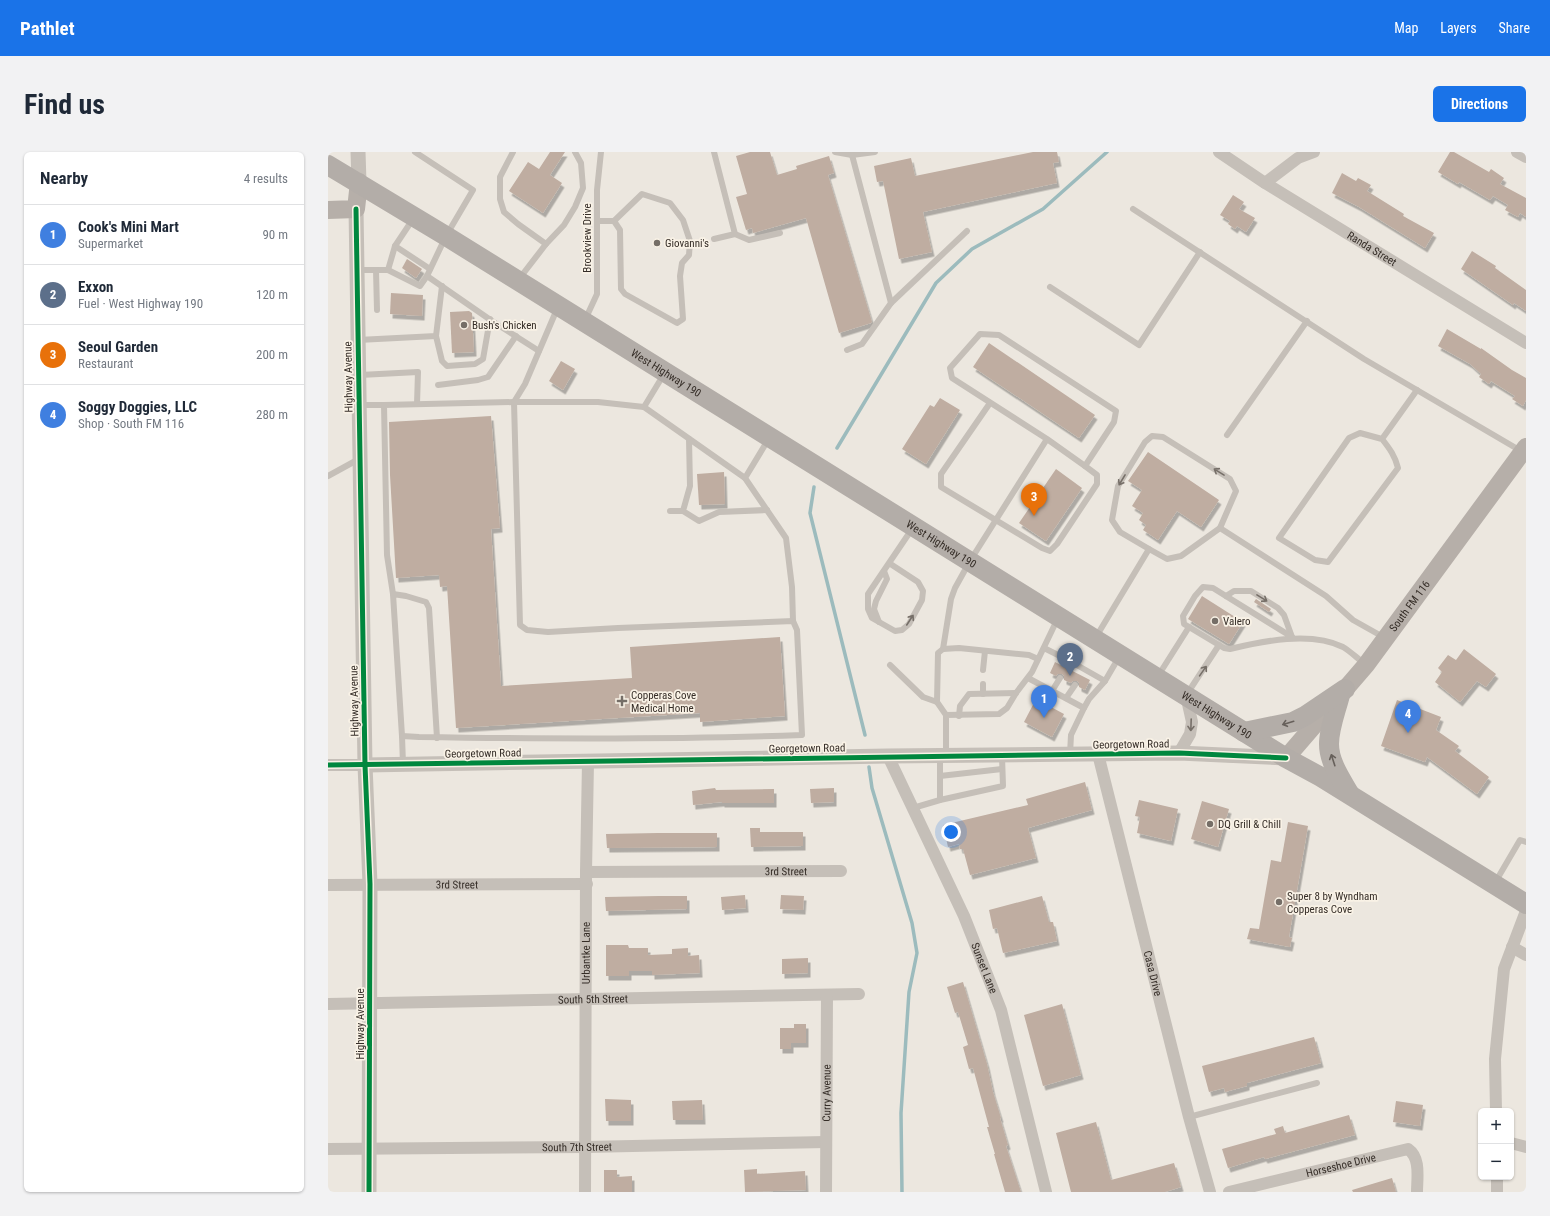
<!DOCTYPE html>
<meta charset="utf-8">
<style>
:root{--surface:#fff;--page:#f2f2f3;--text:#1f2937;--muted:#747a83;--line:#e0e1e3;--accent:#1a73e8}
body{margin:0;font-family:"Roboto Condensed",sans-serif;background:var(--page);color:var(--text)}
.controls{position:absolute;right:12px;bottom:12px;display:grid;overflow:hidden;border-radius:6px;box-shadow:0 1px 3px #0004}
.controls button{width:36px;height:36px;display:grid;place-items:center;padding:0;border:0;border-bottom:1px solid var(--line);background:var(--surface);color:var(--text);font:20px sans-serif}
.you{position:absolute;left:623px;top:680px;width:14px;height:14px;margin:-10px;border:3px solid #fff;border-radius:50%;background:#1a73e8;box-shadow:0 0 0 6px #1a73e833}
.badge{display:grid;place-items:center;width:26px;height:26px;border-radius:50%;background:var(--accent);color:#fff;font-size:13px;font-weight:700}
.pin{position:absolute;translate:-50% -33px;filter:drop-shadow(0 1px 2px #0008)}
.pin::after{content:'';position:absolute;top:21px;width:14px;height:12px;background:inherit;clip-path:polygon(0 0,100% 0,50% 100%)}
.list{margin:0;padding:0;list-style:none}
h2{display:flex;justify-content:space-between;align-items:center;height:52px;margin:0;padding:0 16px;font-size:17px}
h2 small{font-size:13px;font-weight:400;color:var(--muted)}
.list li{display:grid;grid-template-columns:26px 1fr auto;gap:12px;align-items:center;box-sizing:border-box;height:60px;padding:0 16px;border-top:1px solid var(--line)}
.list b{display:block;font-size:15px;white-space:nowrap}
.list p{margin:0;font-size:13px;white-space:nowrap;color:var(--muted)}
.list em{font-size:13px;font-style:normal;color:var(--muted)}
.map{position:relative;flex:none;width:1198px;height:1040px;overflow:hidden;border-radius:6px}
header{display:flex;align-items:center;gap:24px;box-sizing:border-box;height:56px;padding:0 20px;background:var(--accent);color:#fff}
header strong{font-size:19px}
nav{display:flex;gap:22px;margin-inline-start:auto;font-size:14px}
.intro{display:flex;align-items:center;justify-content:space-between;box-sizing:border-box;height:96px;padding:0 24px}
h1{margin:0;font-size:28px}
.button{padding:10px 18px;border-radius:6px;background:var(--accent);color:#fff;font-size:14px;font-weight:700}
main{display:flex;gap:24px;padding:0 24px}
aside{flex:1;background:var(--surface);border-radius:6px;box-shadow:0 1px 3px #0004}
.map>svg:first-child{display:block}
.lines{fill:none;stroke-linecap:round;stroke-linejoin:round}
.stream{stroke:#9cbbbd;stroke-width:3.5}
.building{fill:#bfada1;filter:url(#shadow)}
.service{stroke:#c5bfb8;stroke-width:6}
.minor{stroke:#c5bfb8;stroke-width:12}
.tertiary{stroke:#c5bfb8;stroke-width:15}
.secondary{stroke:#b6afa9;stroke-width:18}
.primary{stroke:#b3ada8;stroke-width:20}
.cycleway-casing{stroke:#f9f2e6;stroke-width:8}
.cycleway{stroke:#00873e;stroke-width:5}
.oneway{stroke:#766f68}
.oneway2{stroke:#67605b}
.poi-dot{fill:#756e67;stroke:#f9f2e6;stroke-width:1.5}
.labels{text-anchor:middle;stroke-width:3.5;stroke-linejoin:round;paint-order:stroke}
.street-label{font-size:11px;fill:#352d27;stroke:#f9f2e6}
.poi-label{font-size:11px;fill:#352d27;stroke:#f9f2e6;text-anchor:start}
</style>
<header>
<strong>Pathlet</strong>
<nav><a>Map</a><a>Layers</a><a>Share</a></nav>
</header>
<div class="intro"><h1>Find us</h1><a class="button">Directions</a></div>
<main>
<aside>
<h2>Nearby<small>4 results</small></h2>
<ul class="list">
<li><span class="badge" style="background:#3f7fe0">1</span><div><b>Cook's Mini Mart</b><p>Supermarket</p></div><em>90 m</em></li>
<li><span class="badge" style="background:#5c6f8a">2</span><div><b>Exxon</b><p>Fuel · West Highway 190</p></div><em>120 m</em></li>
<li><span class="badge" style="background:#e8710a">3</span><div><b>Seoul Garden</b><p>Restaurant</p></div><em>200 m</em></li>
<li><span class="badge" style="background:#3f7fe0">4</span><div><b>Soggy Doggies, LLC</b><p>Shop · South FM 116</p></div><em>280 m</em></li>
</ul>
</aside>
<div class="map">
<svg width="1198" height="1040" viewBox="0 0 1198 1040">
<defs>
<filter id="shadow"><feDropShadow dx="2.5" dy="4.5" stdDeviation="0" flood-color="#0004"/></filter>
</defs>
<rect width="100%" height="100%" fill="#ece7df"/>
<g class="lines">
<g class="stream">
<polyline points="509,296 608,131 644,97 715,57 779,0"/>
<polyline points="486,335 482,361 537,583"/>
<polyline points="541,615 544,636 584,771 589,801 581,840 573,961 574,1040"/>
</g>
</g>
<g class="building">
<polygon points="222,0 237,0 222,23 234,31 215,61 181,39 200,10 211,17"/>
<polygon points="422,0 442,0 449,23 469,17 468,14 501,4 506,21 500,23 544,170 543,171 511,181 478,66 425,81 424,76 418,78 408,45 419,42 408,4"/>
<polygon points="705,0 729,0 731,10 725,11 729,31 595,60 604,100 571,107 555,29 549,30 546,14 583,6 587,24"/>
<polygon points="1122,0 1126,0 1161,20 1163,17 1176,26 1172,32 1198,46 1198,65 1192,61 1190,65 1177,58 1180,53 1165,44 1162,48 1131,30 1130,32 1110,20"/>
<polygon points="1014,21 1028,29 1030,26 1043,33 1039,39 1076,62 1075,64 1106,81 1097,96 1031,55 1004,41"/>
<polygon points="905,43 916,50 911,57 927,66 918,80 909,74 907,77 900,72 902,69 892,63"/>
<polygon points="1144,99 1168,114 1167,116 1198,138 1198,159 1186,151 1185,153 1133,117"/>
<polygon points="79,107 94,117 88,126 74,116"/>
<polygon points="63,141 95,143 94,164 62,162"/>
<polygon points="141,159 144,161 146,200 124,201 122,160"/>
<polygon points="1119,177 1153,197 1153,196 1184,218 1198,226 1198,248 1195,254 1184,247 1187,244 1163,229 1161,232 1151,225 1153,222 1142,212 1110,194"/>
<polygon points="661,191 767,263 751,286 645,215"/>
<polygon points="233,209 247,217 235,238 221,229"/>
<polygon points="612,246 632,258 598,312 574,297 602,253 606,255"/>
<polygon points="163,264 172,376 163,377 173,534 304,526 302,495 452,485 457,564 372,570 372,561 128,576 119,434 112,435 111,423 68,426 62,323 61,270"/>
<polygon points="820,300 891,348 873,375 849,359 830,388 815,378 818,373 811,368 815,361 804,354 814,338 800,329"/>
<polygon points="728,317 754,336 718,389 691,371"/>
<polygon points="396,320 397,352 371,353 369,322"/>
<polygon points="874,444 915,470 901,492 860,467"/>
<polygon points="928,447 943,457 941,460 926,450"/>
<polygon points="1136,497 1168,522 1158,535 1149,529 1132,550 1107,530 1114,520 1110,516 1120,503 1128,508"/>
<polygon points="727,510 762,528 757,538 751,535 751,531 749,529 745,529 743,531 736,528 736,524 734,522 730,522 728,524 722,521"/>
<polygon points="708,547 736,562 724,585 696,570"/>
<polygon points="1069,548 1113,565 1108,578 1131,594 1127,599 1161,625 1149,642 1099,605 1097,610 1053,594"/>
<polygon points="757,630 764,658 700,676 708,706 642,723 635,697 632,697 631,692 620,695 615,673 700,653 698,647"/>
<polygon points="387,636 388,638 446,637 446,651 394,651 394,650 365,653 364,639"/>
<polygon points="506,636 506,650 483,651 482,637"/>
<polygon points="811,648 850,657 843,689 809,681 812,665 807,664"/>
<polygon points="874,649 901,657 890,695 863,687"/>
<polygon points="960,670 980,674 961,785 964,786 962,795 919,787 922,776 931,777 943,708 953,710"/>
<polygon points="422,676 432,676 432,680 475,680 475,694 423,695"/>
<polygon points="330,681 389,681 389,695 279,696 278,682"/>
<polygon points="417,743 418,756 394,758 393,745"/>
<polygon points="453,743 476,744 475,758 452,757"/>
<polygon points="331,744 359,744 359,757 278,759 277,745"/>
<polygon points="714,744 721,770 725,770 729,789 675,801 669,776 665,777 661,758"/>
<polygon points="278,793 300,793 301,796 320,796 320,803 344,802 344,797 360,796 360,804 371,803 372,821 324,823 324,819 301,819 301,824 278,824"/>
<polygon points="480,806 480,821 454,822 454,807"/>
<polygon points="635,830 659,912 665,940 673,966 672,966 680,993 678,994 693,1040 677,1040 666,1002 667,1002 659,975 661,975 645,916 641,917 635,895 640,893 630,860 627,861 619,835"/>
<polygon points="734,852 753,923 715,934 696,863"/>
<polygon points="466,872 478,872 478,891 463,891 463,897 452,897 452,876 466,876"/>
<polygon points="986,885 993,911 919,931 919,934 897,940 896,936 881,940 874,914"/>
<polygon points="277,947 303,948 303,969 278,969"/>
<polygon points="374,948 375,968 345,968 344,949"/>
<polygon points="1068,949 1095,953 1092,974 1065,970"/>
<polygon points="1021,963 1027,983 937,1007 936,1005 900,1016 894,997 948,982 946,977 955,974 957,981"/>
<polygon points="768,970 783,1028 846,1011 853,1035 837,1040 743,1040 728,981"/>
<polygon points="429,1017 429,1022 477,1019 478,1038 417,1040 416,1018"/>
<polygon points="276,1018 289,1018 289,1025 304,1024 304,1040 276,1040"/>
<polygon points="1064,1026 1068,1040 1025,1040 1024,1038"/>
</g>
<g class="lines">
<g class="service">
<polyline points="87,0 145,38 118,84 99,124 164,169 211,199"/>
<polyline points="185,0 172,25 172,47 176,60 190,72 218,92"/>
<polyline points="386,0 407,82 421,88 452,81"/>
<polyline points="507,0 524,3 547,0"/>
<polyline points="805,57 1036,207 1193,299"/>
<polyline points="85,67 67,94 102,117"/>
<polyline points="269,69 286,69 292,78 293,137 297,142 349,171 355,167 352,124 354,111 361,103 362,89 355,68 342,51 314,42 286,69"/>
<polyline points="386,87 407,82"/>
<polyline points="30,118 60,118 92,134 99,124"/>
<polyline points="48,118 49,158"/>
<polyline points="60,118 67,94"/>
<polyline points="191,127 218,92 236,73 247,55 255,36 253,11 247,0"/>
<polyline points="722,135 811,193 872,100"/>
<polyline points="563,151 639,79"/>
<polyline points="257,168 269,142 269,38 273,0"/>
<polyline points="108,184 114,209 119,214 147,212 155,207 162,167"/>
<polyline points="30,188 108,184 114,134"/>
<polyline points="519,198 534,192 563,151 524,3"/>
<polyline points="336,222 316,255 417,326"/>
<polyline points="32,223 90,220 89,252"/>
<polyline points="110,233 150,228 160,225 188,184"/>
<polyline points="662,251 613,322 613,335 714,396 722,399 729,392 769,332 769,323 757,314"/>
<polyline points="32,253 56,253"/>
<polyline points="899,283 979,169"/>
<polyline points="361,287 362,334 355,359 371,369 391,360 439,358"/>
<path d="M 1054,287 L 1032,281 L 1021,286 L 951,386 L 987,408 L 1000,410 L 1070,316 C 1067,304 1062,297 1054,287 L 1089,238"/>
<polyline points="440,288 417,326 458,386 464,435 465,469"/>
<polyline points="0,324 31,307"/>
<polyline points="342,359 355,359"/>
<polyline points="821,397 792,380 784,368 790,334 817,290 824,284 835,285 902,327 908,339 892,376"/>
<polyline points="561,411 590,430 595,439 594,448 581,472 574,478 567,479 544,466 540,457 540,442 584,377"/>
<polyline points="65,442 59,403 56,253 186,250 270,250 316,255"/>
<polyline points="898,444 906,439 923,439 950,456 956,463 964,485"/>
<polyline points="551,470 546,457 548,449 559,427 556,419"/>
<polyline points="768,485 821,397 839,407 853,404 892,376 998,444 1025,468 1057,486"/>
<path d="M 964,485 L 885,436 L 875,435 L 867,444 L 855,464 L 856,472 L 896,496 L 902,497 C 935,489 983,479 1015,495 C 1022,499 1030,507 1037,512"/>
<polyline points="716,496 740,508 777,529"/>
<polyline points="615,497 623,447 627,436 642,409 719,287 624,226 622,216 652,182 671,183 788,259 786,270 757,314 719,287"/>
<polyline points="562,513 595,545 609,550"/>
<polyline points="655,518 657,499"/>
<polyline points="830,524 861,475"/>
<polyline points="700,526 756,556"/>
<polyline points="655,532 655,542"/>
<polyline points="724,539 732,526"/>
<polyline points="859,542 891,493"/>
<polyline points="738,546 747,533"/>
<polyline points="618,563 609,550 610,501 615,497 631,496 701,503 710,507"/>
<polyline points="631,564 632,554 641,542 688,541"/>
<polyline points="74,584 65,442 78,444 98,450 101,456 109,586"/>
<polyline points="742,602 743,583 756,556 761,547 777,529 791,505"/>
<polyline points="618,603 618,563 671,562 679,556 688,541 704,520 729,468"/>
<path d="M 75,612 L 74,584 L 91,585 C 219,587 346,588 474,583 L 469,478 L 465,469 L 290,476 L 220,480 L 199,478 L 192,473 L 186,250 L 197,232 L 229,157"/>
<polyline points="612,624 674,617"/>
<polyline points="612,648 675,634 674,604"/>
<polyline points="585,656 612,648 612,604"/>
<polyline points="1168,729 1192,688 1198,690"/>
<polyline points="861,965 989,931"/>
</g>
<g class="minor">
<path id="s1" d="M 891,0 L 937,31 L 1198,191"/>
<polyline points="1189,0 1198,5"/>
<polyline points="937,31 970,6 986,0"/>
<polyline points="851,601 862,582 864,570 858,543"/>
<path id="s2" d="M 770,602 L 861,965 L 882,1040"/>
<path id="s3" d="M 560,604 L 636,764 L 673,858 L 718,1040"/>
<polyline points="0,613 37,613"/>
<path id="s4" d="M 258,720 L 513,719"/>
<path id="s5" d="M 0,733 L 259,732"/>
<polyline points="1184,795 1198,803"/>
<path id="s6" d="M 0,852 L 531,842"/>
<polyline points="1168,959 1167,907 1176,817 1198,759"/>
<polyline points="1183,991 1198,995"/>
<path id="s7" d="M 0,997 L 257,995 L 498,990"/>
<path id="s8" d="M 257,1040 L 258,720 L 260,610"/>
<path id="s9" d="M 498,1040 L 499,843"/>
<path id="s10" d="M 901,1040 L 1080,997 C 1093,1006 1089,1026 1089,1040"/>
<polyline points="1169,1040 1169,1025"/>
</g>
<g class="tertiary">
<polyline points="30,0 31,30"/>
<polyline points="28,57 37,613 42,732 41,1040"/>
<polyline points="37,613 560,604 851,601 958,606"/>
</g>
<g class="secondary">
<polyline points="0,58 28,57 31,30"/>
<path id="s11" d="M 958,606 L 1038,513 L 1198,295"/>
</g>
<g class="primary">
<path id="s12" d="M 0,13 L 118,84 L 958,606 L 993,625 L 1198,752"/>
<path d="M 1012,543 C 1008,559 1001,576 1001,592 C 1001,610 1013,627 1021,641"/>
<polyline points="916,580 965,570 977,564 1017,537"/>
</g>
<defs>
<g id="cycleway">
<polyline points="28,57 37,613 42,732 41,1040"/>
<polyline points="0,613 851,601 958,606"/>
</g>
</defs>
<use href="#cycleway" class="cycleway-casing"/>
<use href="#cycleway" class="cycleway"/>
</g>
<defs><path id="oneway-shaft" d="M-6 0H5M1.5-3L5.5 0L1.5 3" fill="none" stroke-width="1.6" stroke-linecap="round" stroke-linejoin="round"/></defs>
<g class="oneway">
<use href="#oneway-shaft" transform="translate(891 320) rotate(-148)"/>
<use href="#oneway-shaft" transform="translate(794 328) rotate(121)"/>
<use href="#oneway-shaft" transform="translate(934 446) rotate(32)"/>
<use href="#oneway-shaft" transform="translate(582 468) rotate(-57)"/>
<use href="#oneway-shaft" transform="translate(875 519) rotate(-55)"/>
<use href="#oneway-shaft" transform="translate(863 573) rotate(92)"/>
</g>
<g class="oneway2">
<use href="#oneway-shaft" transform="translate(960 571) rotate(163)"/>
<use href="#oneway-shaft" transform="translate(1005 608) rotate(-108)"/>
</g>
<g class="poi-dot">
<circle cx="329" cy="91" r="4"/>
<circle cx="136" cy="173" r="4"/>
<circle cx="887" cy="469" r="4"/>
<path d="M292 543h4v4h4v4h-4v4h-4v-4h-4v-4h4z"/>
<circle cx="882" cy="672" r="4"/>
<circle cx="951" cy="750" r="4"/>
</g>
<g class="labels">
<g class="street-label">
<text transform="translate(259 86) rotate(-90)" y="4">Brookview Drive</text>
<text dy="4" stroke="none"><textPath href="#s1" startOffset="181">Randa Street</textPath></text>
<text dy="4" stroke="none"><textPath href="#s12" startOffset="397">West Highway 190</textPath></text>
<text transform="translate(20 225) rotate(-91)" y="4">Highway Avenue</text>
<text dy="4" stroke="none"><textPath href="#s12" startOffset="721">West Highway 190</textPath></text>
<text dy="4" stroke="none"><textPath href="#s11" startOffset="196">South FM 116</textPath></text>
<text transform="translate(26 549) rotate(-91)" y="4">Highway Avenue</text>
<text dy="4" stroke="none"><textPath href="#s12" startOffset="1045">West Highway 190</textPath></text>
<text transform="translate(803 592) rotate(-1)" y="4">Georgetown Road</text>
<text transform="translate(479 596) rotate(-1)" y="4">Georgetown Road</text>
<text transform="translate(155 601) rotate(-1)" y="4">Georgetown Road</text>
<text dy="4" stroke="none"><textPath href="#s4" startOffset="200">3rd Street</textPath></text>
<text dy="4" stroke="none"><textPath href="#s5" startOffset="129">3rd Street</textPath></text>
<text dy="4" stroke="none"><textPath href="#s8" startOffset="239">Urbantke Lane</textPath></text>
<text dy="4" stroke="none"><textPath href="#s3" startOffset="233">Sunset Lane</textPath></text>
<text dy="4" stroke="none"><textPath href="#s2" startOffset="226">Casa Drive</textPath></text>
<text dy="4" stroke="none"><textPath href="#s6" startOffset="265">South 5th Street</textPath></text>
<text transform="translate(32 872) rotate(-90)" y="4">Highway Avenue</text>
<text dy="4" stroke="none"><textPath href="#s9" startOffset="99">Curry Avenue</textPath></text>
<text dy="4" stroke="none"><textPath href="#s7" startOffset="249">South 7th Street</textPath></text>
<text dy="4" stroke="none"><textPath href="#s10" startOffset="115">Horseshoe Drive</textPath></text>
</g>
<g class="poi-label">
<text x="337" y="95">Giovanni's</text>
<text x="144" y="177">Bush's Chicken</text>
<text x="895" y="473">Valero</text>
<text x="303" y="547">Copperas Cove<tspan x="303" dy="13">Medical Home</tspan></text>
<text x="890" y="676">DQ Grill &amp; Chill</text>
<text x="959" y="748">Super 8 by Wyndham<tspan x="959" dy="13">Copperas Cove</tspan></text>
</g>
</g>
</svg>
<div class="controls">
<button>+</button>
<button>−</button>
</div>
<div class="you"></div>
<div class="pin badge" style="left:716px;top:566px;background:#3f7fe0">1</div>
<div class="pin badge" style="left:742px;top:524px;background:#5c6f8a">2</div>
<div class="pin badge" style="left:706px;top:364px;background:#e8710a">3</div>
<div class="pin badge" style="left:1080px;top:581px;background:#3f7fe0">4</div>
</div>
</main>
